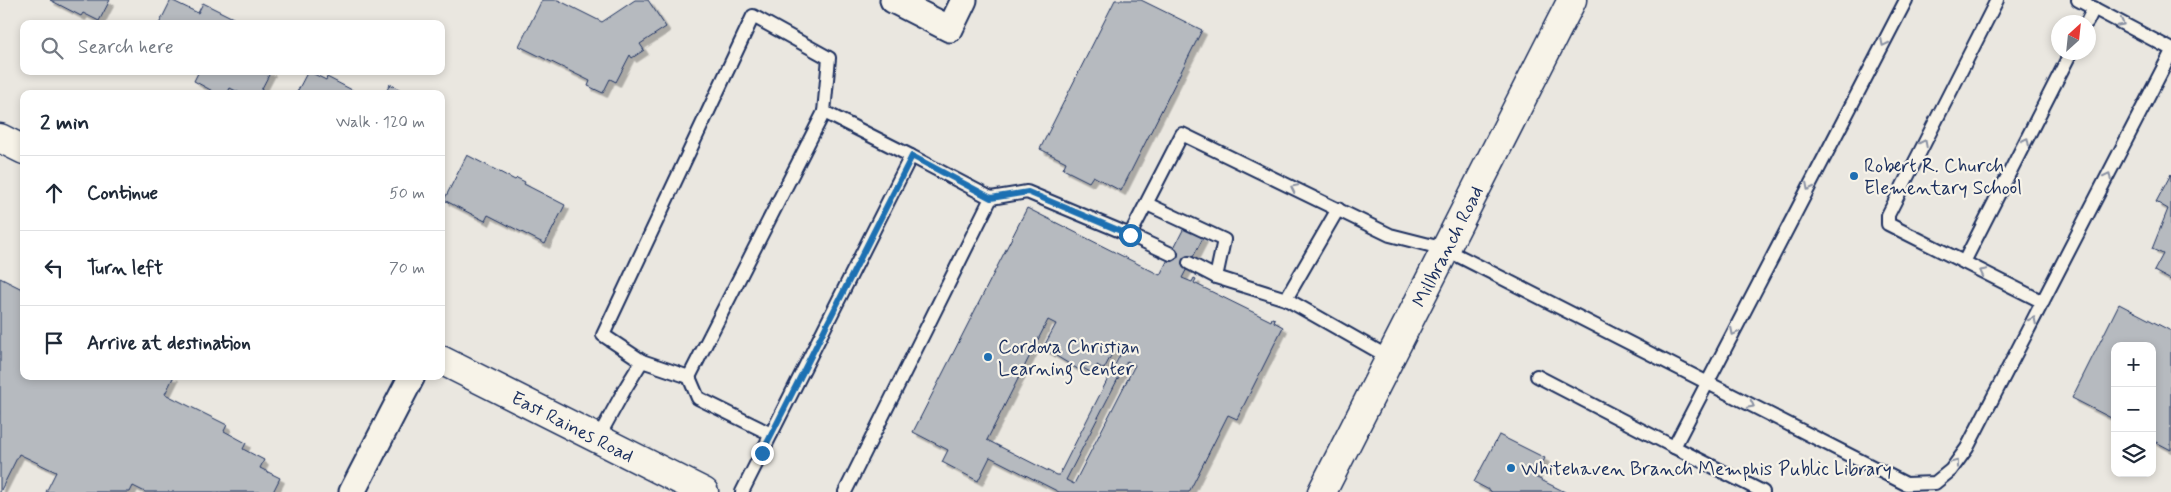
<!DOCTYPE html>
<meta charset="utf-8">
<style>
:root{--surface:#fff;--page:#f6f6f7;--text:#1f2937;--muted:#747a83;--line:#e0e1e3}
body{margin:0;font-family:Mynerve,sans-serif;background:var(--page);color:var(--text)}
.controls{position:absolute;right:15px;bottom:15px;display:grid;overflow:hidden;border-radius:10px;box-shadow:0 2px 8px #0003}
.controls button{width:45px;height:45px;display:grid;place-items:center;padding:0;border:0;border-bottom:1px solid var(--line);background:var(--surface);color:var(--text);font:25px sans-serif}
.compass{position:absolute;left:2051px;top:15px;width:45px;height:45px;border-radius:50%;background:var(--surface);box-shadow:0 2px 8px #0003;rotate:27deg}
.stop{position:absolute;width:15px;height:15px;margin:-11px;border:4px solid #1f6fb2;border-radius:50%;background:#fff}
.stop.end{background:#1f6fb2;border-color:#fff;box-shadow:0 1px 5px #0008}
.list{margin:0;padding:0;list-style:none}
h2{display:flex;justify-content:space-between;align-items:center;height:65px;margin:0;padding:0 20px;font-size:21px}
h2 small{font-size:16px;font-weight:400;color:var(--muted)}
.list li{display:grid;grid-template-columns:32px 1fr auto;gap:15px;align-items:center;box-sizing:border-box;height:75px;padding:0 20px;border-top:1px solid var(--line)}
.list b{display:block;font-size:19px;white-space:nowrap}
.list em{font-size:16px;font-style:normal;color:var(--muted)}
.icon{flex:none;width:28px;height:28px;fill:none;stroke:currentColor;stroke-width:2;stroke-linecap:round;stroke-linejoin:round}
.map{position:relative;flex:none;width:2171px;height:492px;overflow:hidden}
.search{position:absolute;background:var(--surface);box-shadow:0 2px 8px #0003;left:20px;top:20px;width:425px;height:55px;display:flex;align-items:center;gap:12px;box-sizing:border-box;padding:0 18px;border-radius:10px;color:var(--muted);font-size:19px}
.panel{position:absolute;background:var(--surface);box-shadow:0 2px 8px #0003;left:20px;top:90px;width:425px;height:290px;border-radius:10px}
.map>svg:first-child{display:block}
.building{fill:#b6babf;stroke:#1b2f5e;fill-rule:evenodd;filter:url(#shadow)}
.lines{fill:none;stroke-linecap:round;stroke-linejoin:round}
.lane-casing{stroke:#1b2f5e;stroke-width:16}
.street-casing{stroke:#1b2f5e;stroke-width:29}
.secondary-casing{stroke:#1b2f5e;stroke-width:31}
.lane{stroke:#f7f3e8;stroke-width:12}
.street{stroke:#f7f3e8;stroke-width:25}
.secondary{stroke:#f7f3e8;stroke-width:28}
.oneway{stroke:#8991a3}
.route{stroke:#1f6fb2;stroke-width:6}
.poi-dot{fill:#1f6fb2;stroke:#f7f3e8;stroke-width:2}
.labels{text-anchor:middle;stroke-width:4.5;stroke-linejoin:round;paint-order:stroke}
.poi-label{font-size:19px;fill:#1b2f5e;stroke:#f7f3e8;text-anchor:start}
.street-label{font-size:19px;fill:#1b2f5e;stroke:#f7f3e8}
</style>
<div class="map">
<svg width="2171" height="492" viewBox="0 0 2171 492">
<defs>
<filter id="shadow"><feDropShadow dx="4.5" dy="4.5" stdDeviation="0" flood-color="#0004"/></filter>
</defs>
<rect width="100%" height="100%" fill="#eae7e0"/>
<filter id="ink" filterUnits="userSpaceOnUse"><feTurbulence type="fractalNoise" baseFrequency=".02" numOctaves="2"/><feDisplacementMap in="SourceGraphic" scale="10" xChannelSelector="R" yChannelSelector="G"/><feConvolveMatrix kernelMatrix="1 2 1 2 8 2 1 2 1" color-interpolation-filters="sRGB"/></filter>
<g filter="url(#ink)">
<g class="building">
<polygon points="50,0 110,0 99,21 83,13 81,16"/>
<polygon points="171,0 198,13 203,3 245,24 159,24"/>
<polygon points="542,0 558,0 602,22 635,0 648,0 666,27 640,44 644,50 632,58 630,55 616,82 610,79 603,93 588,86 590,81 519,46"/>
<polygon points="1115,0 1141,0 1202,30 1121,191 1093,176 1089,182 1063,169 1066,162 1040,149"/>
<polygon points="199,71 271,71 259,94 242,94 230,88 227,94 218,94 194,81"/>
<polygon points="308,71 326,80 327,77 354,91 352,94 296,94"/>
<polygon points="390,84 408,94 385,94"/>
<polygon points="467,155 515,180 517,178 525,182 524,184 565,205 545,244 488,215 485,221 444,200"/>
<polygon points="2171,174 2171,280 2154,271 2163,254 2152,249 2168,209 2156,202"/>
<path d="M 1027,208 L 1160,275 L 1184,228 L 1203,238 L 1182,278 L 1192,282 L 1194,278 L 1196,279 L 1194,283 L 1271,321 L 1272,318 L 1275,319 L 1274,322 L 1283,327 L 1237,419 L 1228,415 L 1189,492 L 1059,492 L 990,457 L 978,481 L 942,462 L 948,450 L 913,432 ZM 1048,320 L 1056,324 L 1043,348 L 1081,371 L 1083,368 L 1092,373 L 1097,365 L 1104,369 L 1113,352 L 1120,355 L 1059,475 L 1056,475 L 987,440 ZM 1127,361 L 1135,365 L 1074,484 L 1066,480 Z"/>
<polygon points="0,278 24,290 24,376 117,376 121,378 122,376 174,376 165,394 227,425 224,431 246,443 243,449 264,460 260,468 280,478 273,492 145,492 133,486 130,492 46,492 56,472 19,454 0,492"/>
<polygon points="2119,304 2171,331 2171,450 2152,440 2152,346 2115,346 2115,420 2072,398"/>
<polygon points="1499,435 1545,458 1535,477 1565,492 1491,492 1491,491 1474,482"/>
</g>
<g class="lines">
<defs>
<g id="lane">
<polyline points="1997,0 1888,215 1888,224 2043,302"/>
<polyline points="2078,0 2171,49"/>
<polyline points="2087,22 2094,8"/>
<polyline points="991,198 1027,192 1130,235 1182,134 1390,235 1445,249 1906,484 1935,483 1951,470 1967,448 2171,53"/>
<polyline points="1147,204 1224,240 1216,277"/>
<polyline points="1338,209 1286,299 1390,358"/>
<polyline points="1130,235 1171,254"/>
<polyline points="1964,262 2071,52"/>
<polyline points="1189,263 1216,277 1286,299"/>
<polyline points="642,361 603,335 753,16 829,58 824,112"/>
<polyline points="1537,376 1674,447"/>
<polyline points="689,377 698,398 771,434"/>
<polyline points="598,438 626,387 642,361 689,377 824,112 911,156 742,492"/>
<polyline points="845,492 991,198 911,156"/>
<polyline points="1763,492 1674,447 1906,0"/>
</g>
<g id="street">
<polyline points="893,0 950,29 964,0"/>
<polyline points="352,492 412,376"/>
</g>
<g id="secondary">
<polyline points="0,138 24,150"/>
<polyline points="441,360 704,492"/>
<polyline points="1322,492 1572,0"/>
</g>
</defs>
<use href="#lane" class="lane-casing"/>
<use href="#street" class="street-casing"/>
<use href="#secondary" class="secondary-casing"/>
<use href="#lane" class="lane"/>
<use href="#street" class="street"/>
<use href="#secondary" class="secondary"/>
</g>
<defs><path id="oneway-chevron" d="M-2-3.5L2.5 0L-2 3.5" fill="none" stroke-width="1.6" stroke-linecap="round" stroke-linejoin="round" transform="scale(1.25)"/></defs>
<g class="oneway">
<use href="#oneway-chevron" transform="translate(2121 23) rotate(28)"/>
<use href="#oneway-chevron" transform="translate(1884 43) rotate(117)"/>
<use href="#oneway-chevron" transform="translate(2026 141) rotate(-63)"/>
<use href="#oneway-chevron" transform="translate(1924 143) rotate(-63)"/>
<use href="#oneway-chevron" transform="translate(2108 176) rotate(-63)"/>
<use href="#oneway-chevron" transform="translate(1809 187) rotate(117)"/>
<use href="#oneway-chevron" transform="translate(1294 188) rotate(-154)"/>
<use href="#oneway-chevron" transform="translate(1983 272) rotate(-153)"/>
<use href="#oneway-chevron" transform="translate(2033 320) rotate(-63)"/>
<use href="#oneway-chevron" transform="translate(1734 332) rotate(117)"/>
<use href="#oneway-chevron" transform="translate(1751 405) rotate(27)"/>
<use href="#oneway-chevron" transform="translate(1956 463) rotate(-53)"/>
</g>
</g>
<g class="lines" filter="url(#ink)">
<polyline class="route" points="762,453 912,156 991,198 1028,192 1130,235"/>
</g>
<g class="poi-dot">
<circle cx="1854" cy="176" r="5"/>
<circle cx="988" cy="357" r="5"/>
<circle cx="1511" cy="468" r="5"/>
</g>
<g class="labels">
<g class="poi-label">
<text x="1864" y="172">Robert R. Church<tspan x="1864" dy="22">Elementary School</tspan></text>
<text x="998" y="353">Cordova Christian<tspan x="998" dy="22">Learning Center</tspan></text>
<text x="1521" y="475">Whitehaven Branch Memphis Public Library</text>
</g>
<g class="street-label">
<text transform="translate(1447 246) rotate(-63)" y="7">Millbranch Road</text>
<text transform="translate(573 426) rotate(27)" y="7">East Raines Road</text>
</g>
</g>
</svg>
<div class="controls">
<button>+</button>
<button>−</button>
<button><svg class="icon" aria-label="layers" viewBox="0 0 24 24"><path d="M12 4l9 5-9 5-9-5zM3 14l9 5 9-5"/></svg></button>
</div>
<svg class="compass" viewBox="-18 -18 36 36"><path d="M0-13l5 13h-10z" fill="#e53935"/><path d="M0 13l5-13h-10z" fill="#747a83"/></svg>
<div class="stop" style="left:1130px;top:235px"></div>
<div class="stop end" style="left:762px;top:453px"></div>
<div class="search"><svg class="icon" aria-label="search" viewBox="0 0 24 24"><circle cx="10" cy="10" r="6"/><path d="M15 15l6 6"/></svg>Search here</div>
<section class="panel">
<h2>2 min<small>Walk · 120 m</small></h2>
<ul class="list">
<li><svg class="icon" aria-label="ahead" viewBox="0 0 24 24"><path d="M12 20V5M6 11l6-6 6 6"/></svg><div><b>Continue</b></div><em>50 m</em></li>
<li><svg class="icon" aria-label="left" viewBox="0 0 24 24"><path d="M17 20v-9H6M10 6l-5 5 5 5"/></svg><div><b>Turn left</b></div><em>70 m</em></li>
<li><svg class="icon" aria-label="arrive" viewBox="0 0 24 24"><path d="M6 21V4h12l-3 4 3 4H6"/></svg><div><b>Arrive at destination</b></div></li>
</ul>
</section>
</div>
